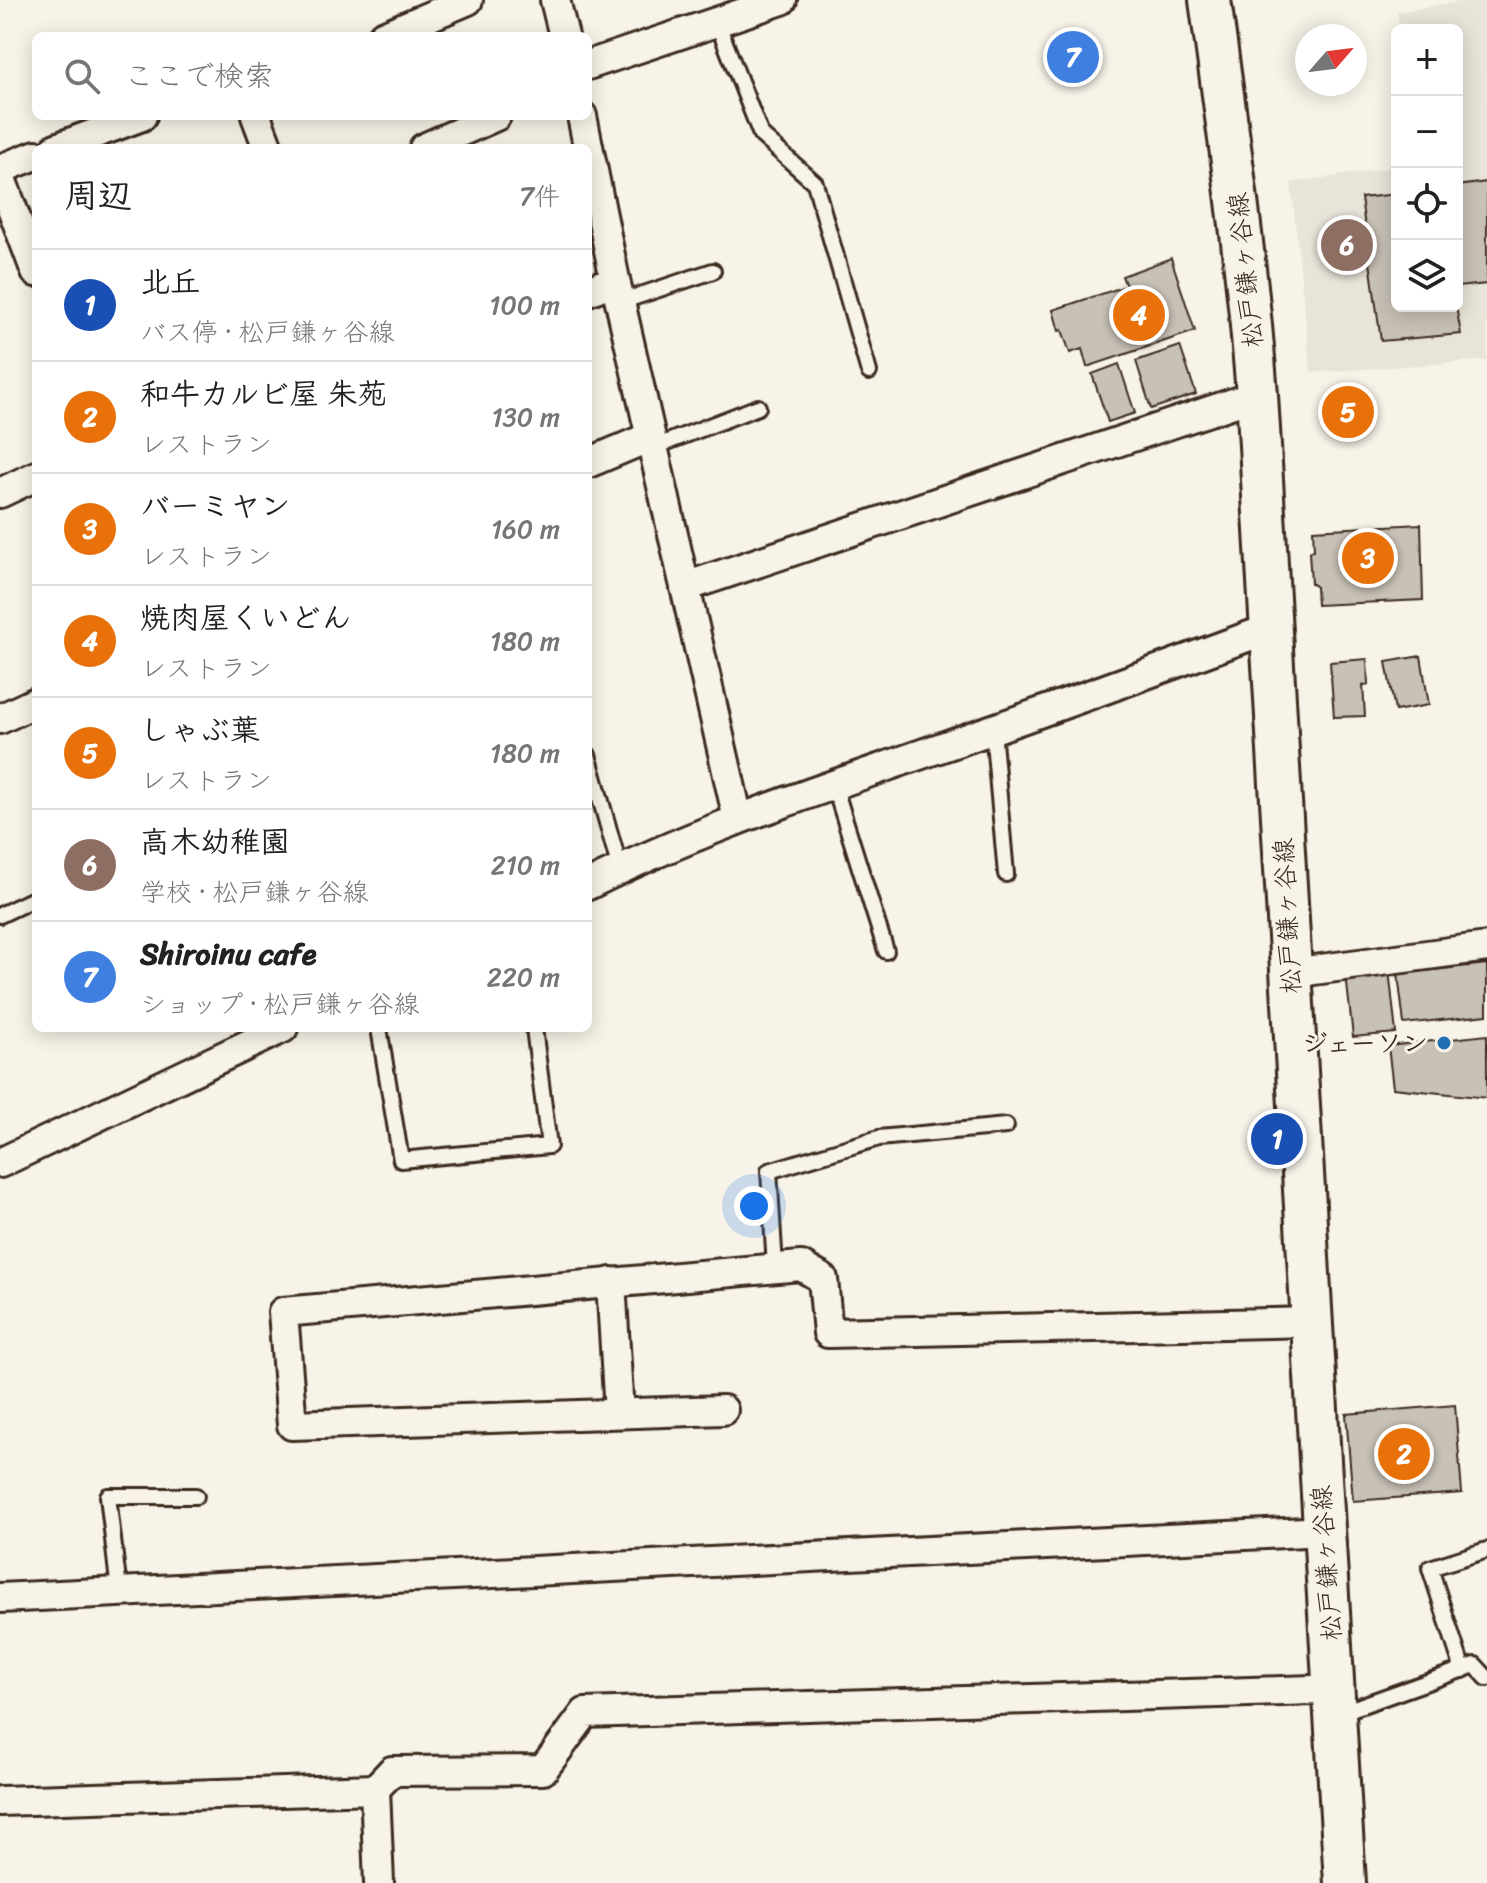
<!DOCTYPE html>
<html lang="ja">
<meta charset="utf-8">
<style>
:root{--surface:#fff;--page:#f6f6f6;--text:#222;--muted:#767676;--line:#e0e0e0;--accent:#111827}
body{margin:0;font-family:Sriracha,"Klee One",sans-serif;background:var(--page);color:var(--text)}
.controls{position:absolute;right:24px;top:24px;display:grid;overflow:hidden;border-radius:12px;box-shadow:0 4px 20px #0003}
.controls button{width:72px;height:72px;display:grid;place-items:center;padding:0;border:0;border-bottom:2px solid var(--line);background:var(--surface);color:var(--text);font:40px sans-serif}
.compass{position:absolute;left:1295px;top:24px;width:72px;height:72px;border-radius:50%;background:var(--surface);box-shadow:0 4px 20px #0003;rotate:62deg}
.you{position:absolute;left:754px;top:1206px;width:28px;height:28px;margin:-20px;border:6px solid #fff;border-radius:50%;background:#1a73e8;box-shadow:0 0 0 12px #1a73e833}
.badge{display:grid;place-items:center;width:52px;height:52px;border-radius:50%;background:var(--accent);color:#fff;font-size:26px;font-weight:700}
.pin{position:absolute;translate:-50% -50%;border:4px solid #fff;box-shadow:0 2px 8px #0006}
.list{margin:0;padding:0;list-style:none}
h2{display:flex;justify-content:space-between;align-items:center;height:104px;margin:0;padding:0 32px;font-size:34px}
h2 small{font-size:26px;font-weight:400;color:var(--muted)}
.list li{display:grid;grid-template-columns:52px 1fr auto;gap:24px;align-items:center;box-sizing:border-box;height:112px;padding:0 32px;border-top:2px solid var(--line)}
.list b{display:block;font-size:30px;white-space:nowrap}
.list p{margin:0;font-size:26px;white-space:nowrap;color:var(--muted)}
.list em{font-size:26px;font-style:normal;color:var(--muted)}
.icon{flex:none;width:44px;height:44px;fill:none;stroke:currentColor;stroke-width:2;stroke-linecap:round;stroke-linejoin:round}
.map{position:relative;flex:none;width:1487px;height:1883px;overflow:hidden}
.search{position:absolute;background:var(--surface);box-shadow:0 4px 20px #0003;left:32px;top:32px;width:560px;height:88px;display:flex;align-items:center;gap:20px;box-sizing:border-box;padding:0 28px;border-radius:12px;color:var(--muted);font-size:30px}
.panel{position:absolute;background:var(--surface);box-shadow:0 4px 20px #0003;left:32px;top:144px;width:560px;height:888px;border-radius:12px}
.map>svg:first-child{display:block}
.built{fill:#e9e4d9}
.building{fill:#c8c1b6;stroke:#3b2a1e;stroke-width:2}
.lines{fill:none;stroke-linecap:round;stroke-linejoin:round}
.service-casing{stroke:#3b2a1e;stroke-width:20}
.minor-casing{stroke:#3b2a1e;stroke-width:34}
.secondary-casing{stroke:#3b2a1e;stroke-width:46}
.service{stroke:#f7f3e8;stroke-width:14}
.minor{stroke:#f7f3e8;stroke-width:28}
.secondary{stroke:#f7f3e8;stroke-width:40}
.poi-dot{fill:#1f6fb2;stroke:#f7f3e8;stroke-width:3}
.labels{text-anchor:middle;stroke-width:6;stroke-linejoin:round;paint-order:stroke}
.street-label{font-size:26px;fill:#3b2a1e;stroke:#f7f3e8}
.poi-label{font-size:26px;font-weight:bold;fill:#3b2a1e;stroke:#f7f3e8;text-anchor:end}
</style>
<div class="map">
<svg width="1487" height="1883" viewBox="0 0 1487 1883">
<rect width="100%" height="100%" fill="#f7f3e8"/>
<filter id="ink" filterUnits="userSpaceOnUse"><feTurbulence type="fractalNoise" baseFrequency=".0125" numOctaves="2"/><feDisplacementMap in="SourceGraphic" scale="16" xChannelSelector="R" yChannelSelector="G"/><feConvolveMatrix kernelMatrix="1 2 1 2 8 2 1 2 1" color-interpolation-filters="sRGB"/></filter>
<g filter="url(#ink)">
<polygon class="built" points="1470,0 1487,0 1487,360 1311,373 1291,183 1397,167 1397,306 1457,306 1457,30 1400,30 1397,12"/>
<g class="building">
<polygon points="1487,182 1487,284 1457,287 1457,186"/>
<polygon points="1397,194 1397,306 1456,306 1461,334 1381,341 1361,198"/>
<polygon points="1171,258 1195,331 1087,367 1082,349 1070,353 1062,330 1059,331 1053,310 1126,286 1122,276"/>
<polygon points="1180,346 1196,394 1151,409 1136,361"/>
<polygon points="1119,364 1135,413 1108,422 1092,374"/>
<polygon points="1421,524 1423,600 1317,605 1316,587 1311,583 1309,552 1314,550 1313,530"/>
<polygon points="1421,656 1429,705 1395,711 1386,662"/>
<polygon points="1367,659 1368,685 1363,685 1365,716 1334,717 1330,662"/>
<polygon points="1487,964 1487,1015 1404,1024 1398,974"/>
<polygon points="1389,970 1396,1033 1353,1037 1346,975"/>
<polygon points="1487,1035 1487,1098 1393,1088 1388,1046"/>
<polygon points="1455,1405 1462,1493 1353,1501 1346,1414"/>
</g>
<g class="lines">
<defs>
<g id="service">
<polyline points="717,22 761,135 815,183 869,372"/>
<polyline points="620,302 713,271"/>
<polyline points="652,448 758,407"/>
<polyline points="993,730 1006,874"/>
<polyline points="588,755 620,869"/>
<polyline points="834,785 886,951"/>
<polyline points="0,915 36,898"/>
<polyline points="379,1028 401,1160 549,1146 534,1028"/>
<polyline points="775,1267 769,1171 879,1138 1006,1126"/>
<polyline points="119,1591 108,1496 196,1496"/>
<polyline points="1463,1670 1430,1568 1487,1550"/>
<polyline points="1337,1714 1475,1665 1487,1678"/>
</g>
<g id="minor">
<polyline points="555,0 564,36"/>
<polyline points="383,36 468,0"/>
<polyline points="588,65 782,0"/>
<polyline points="256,116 268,148"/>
<polyline points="582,116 615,280 738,819"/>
<polyline points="56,148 142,116"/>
<polyline points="424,148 496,116"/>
<polyline points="0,169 36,155"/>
<polyline points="0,176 36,272"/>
<polyline points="588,291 615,280"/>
<polyline points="588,463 650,437"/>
<polyline points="0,493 36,476"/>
<polyline points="685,587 1257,395"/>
<polyline points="0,719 36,702"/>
<path d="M 588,885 C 693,832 805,795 916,756 C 1035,715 1153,672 1271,628"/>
<polyline points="1291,973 1487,947"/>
<polyline points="0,1163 283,1028"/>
<polyline points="611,1282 619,1413"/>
<polyline points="723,1410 292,1425 283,1312 801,1266 823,1279 828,1333 1311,1322"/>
<polyline points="0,1598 1324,1531"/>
<polyline points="375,1789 379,1883"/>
<polyline points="0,1801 375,1789 392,1771 543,1770 585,1713 1313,1690 1334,1691"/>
</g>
<path id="secondary" d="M 1210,0 C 1228,131 1247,262 1257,395 L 1345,1883"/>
</defs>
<use href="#service" class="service-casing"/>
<use href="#minor" class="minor-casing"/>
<use href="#secondary" class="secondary-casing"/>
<use href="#service" class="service"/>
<use href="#minor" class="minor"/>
<use href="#secondary" class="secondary"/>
</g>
</g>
<circle class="poi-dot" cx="1444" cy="1043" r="8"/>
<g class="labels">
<g class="street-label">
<text transform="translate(1245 270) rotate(-96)" y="9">松戸鎌ヶ谷線</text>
<text transform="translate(1287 916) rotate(-93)" y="9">松戸鎌ヶ谷線</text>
<text transform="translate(1326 1563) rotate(-94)" y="9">松戸鎌ヶ谷線</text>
</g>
<g class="poi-label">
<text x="1428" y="1052">ジェーソン</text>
</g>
</g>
</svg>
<div class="controls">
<button>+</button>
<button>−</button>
<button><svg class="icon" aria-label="locate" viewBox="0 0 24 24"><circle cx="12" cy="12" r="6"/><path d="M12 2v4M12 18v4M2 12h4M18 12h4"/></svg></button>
<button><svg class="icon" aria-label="layers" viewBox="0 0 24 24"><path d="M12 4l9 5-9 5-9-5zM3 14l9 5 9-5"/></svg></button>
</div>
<svg class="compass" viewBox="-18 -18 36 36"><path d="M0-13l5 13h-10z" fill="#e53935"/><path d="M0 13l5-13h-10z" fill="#767676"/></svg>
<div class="you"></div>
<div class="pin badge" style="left:1277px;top:1139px;background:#1a4fb4">1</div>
<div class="pin badge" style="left:1404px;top:1454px;background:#e8710a">2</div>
<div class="pin badge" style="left:1368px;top:558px;background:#e8710a">3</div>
<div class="pin badge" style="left:1139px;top:315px;background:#e8710a">4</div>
<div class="pin badge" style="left:1348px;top:412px;background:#e8710a">5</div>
<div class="pin badge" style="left:1347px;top:245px;background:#8d6e63">6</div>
<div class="pin badge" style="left:1073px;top:57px;background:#3f7fe0">7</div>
<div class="search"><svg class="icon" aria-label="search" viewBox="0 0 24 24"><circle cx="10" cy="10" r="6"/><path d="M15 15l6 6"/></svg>ここで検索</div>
<section class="panel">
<h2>周辺<small>7件</small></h2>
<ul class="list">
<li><span class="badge" style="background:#1a4fb4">1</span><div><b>北丘</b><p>バス停 · 松戸鎌ヶ谷線</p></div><em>100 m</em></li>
<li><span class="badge" style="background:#e8710a">2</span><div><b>和牛カルビ屋 朱苑</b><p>レストラン</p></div><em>130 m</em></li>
<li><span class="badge" style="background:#e8710a">3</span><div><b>バーミヤン</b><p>レストラン</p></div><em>160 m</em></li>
<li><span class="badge" style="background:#e8710a">4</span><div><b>焼肉屋くいどん</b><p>レストラン</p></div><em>180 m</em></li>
<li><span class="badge" style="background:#e8710a">5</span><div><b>しゃぶ葉</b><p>レストラン</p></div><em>180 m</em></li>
<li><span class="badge" style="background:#8d6e63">6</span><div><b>高木幼稚園</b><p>学校 · 松戸鎌ヶ谷線</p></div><em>210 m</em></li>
<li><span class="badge" style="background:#3f7fe0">7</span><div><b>Shiroinu cafe</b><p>ショップ · 松戸鎌ヶ谷線</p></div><em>220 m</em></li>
</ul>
</section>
</div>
